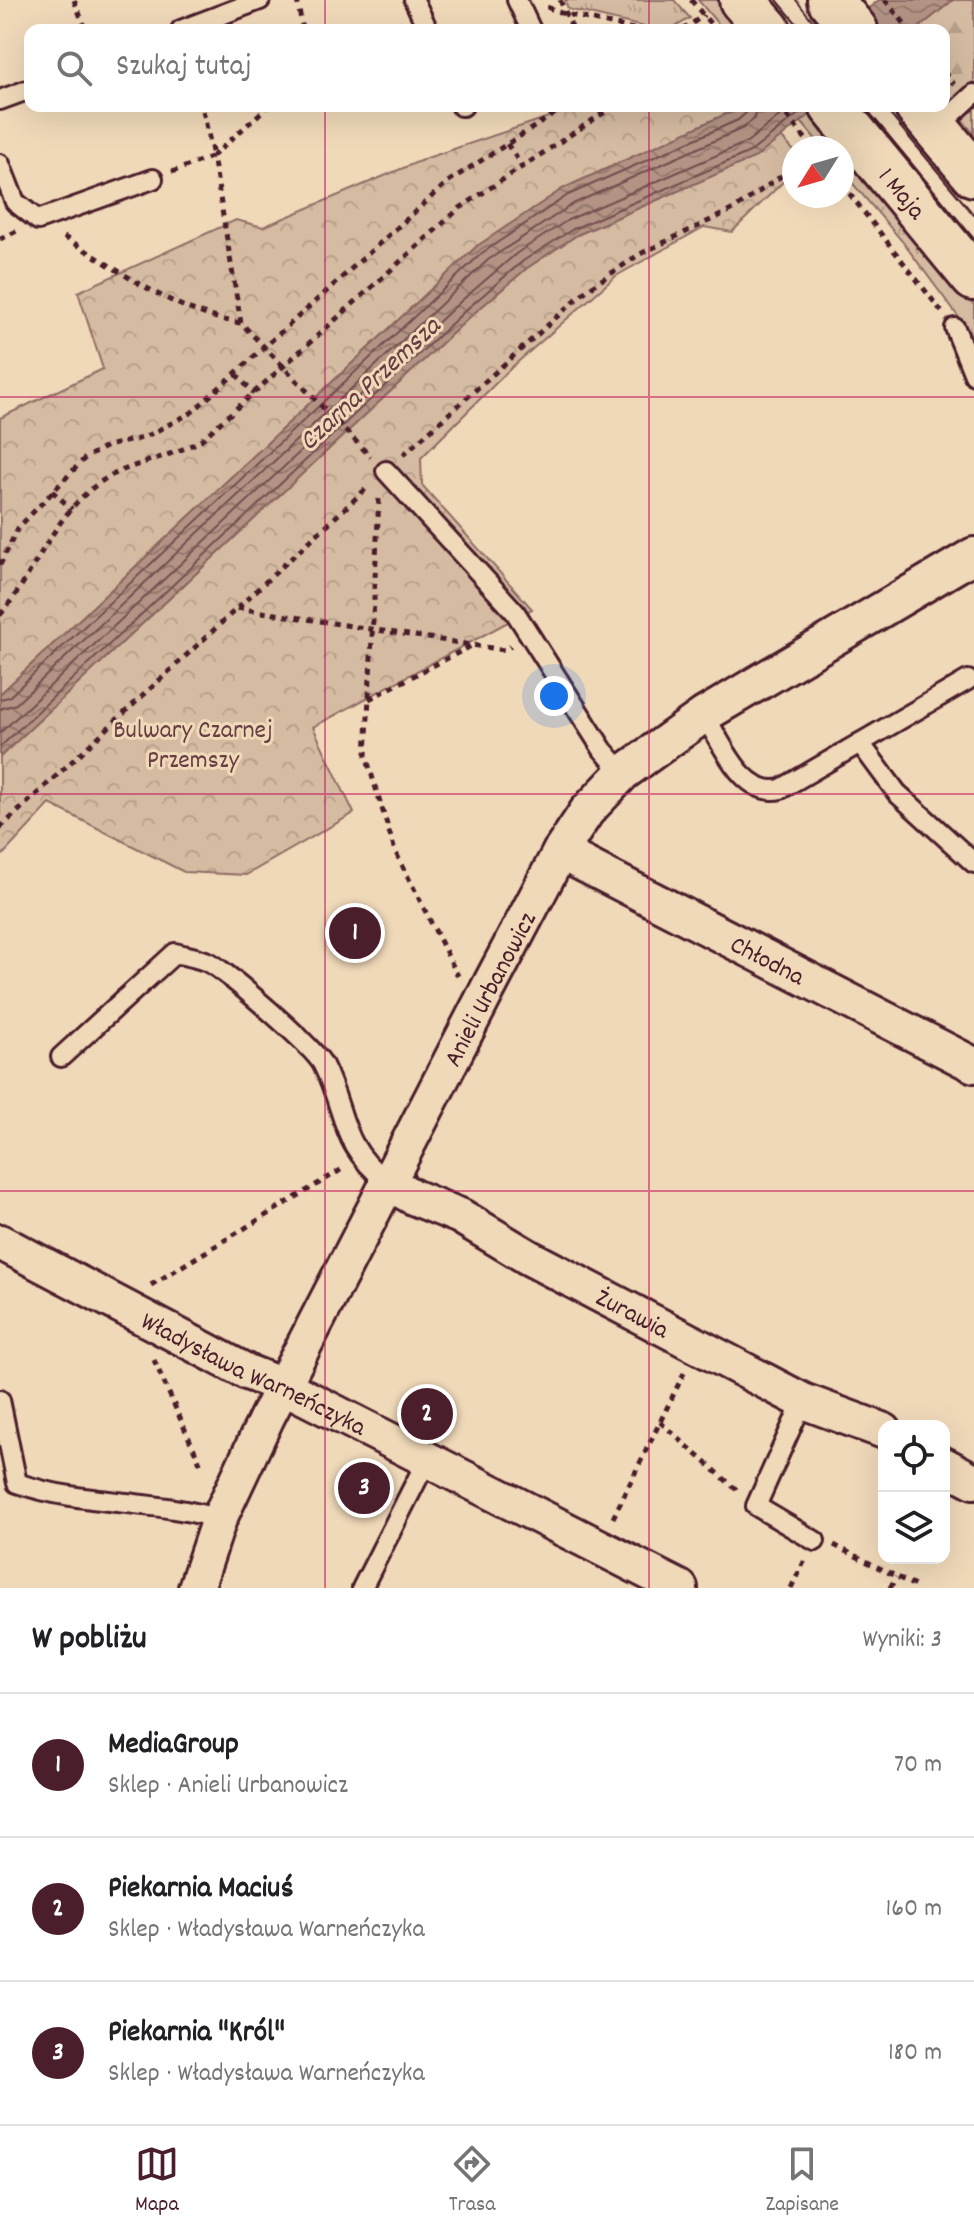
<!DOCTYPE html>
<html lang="pl">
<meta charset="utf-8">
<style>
:root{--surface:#fff;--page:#f6f6f6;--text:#202124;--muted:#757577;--line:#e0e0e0;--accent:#4a1f2b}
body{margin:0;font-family:Dekko,sans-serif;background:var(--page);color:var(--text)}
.controls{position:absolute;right:24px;bottom:24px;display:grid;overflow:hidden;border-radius:16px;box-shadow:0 8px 32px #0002}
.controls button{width:72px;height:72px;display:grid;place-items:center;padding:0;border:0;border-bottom:2px solid var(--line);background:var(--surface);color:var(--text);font:40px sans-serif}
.compass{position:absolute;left:782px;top:136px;width:72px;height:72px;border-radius:50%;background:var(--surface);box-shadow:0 8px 32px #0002;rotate:233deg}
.you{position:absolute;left:554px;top:696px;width:28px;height:28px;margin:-20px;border:6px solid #fff;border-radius:50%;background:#1a73e8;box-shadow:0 0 0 12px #1a73e833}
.badge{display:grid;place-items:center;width:52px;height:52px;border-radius:50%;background:var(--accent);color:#fff;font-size:26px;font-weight:700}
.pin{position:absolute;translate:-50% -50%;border:4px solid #fff;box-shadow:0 2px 8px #0006}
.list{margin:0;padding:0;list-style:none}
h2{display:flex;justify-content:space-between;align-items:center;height:104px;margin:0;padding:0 32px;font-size:34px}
h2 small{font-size:26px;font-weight:400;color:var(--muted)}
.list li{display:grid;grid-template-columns:52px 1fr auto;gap:24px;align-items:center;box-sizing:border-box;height:144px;padding:0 32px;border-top:2px solid var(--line)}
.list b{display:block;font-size:30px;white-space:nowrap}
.list p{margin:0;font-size:26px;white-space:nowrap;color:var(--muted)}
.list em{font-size:26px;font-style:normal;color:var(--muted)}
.icon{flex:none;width:44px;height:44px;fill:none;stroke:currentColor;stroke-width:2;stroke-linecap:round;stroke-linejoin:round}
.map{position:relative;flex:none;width:974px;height:1588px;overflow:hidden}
.search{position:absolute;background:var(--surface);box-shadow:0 8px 32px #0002;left:24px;right:24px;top:24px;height:88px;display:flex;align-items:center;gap:20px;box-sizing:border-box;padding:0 28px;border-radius:16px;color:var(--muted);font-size:30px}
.sheet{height:536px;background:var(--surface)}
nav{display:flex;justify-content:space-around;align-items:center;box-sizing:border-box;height:112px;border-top:2px solid var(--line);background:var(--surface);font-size:22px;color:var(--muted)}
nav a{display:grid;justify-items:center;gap:4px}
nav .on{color:var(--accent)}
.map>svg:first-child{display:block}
.grass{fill:url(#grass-tufts);stroke:#906d66;stroke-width:2}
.forest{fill:url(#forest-firs);stroke:#906d66;stroke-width:2}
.park{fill:url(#park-crowns);stroke:#906d66;stroke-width:2}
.water{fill:url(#water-waves);stroke:#896560;stroke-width:2}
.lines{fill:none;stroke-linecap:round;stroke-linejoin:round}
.shore{stroke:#744e4f;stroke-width:2}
.lane-casing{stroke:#4a1f2b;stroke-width:24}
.street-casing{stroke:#4a1f2b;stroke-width:40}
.secondary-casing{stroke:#4a1f2b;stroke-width:50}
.path{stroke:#4a1f2b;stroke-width:5;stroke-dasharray:6 6;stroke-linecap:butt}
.lane{stroke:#f0d9b9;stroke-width:18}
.street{stroke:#f0d9b9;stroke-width:34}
.secondary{stroke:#f0d9b9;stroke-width:44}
.tram{stroke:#4a1f2b;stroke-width:2}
.grid{fill:none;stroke:#c2185b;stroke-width:2;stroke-opacity:0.55}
.labels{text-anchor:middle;stroke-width:6;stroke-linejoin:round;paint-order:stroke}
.street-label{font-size:26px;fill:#4a1f2b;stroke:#f0d9b9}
.park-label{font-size:26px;fill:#663e43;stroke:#f0d9b9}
.water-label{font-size:28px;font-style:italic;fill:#643c41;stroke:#f0d9b9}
</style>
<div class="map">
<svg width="974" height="1588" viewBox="0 0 974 1588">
<defs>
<pattern id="grass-tufts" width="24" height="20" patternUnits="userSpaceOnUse" patternTransform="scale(2)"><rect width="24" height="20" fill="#d5bba1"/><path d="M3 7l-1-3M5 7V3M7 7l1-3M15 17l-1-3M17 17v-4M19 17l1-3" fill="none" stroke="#b8a08b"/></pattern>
<pattern id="forest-firs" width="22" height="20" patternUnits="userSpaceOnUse" patternTransform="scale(2)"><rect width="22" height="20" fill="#d5bba1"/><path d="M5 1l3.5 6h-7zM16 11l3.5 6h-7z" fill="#b8a08b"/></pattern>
<pattern id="park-crowns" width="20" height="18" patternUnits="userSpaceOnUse" patternTransform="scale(2)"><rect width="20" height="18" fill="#d5bba1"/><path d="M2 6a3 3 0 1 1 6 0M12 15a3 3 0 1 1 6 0" fill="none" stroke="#b8a08b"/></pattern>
<pattern id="water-waves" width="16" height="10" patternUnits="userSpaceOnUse" patternTransform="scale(2)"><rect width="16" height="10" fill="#b39484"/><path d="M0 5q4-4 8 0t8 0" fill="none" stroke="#94786c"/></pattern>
</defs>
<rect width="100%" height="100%" fill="#f0d9b9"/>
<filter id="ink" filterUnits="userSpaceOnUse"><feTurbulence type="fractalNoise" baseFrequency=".0125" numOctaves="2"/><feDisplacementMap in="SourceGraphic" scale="16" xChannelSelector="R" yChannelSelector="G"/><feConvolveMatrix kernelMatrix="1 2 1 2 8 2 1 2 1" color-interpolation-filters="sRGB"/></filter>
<g filter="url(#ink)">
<g class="grass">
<polygon points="565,0 674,0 690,18 670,30 657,30 568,9"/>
<polygon points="698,0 720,0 745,30 723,30"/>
<polygon points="788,106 809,106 974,305 974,338 902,241 842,171 842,148 823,148"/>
</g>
<polygon class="forest" points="953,0 974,0 974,134 944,98 944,30 916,30"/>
<g class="park">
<polygon points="581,106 743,106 477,246 0,694 0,418 103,369 78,292 236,220 263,227 427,158"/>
<polygon points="781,137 794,151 794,171 732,232 704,227 616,276 512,367 421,458 422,485 532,609 313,727 354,813 246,875 184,872 50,804 0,858 0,757 473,314 527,268 577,235 756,157"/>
</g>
<g class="water">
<polygon points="879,0 953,0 916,30 841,30"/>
<polygon points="743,106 821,106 756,157 577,235 527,268 473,314 0,757 0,694 477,246 564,188"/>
</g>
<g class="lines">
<g class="shore">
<polyline points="0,699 9,697 482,253 568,195 738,120 746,113 747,106"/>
<polyline points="0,709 16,704 488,260 573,204 743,128 754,119 757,106"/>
<polyline points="0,733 461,301 517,253 568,220 747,142 792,106"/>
<polyline points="0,747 468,308 523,261 573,229 752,151 808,106"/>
</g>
<defs>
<g id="lane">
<polyline points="414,0 428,30"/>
<polyline points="517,0 531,30"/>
<polyline points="181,30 260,0"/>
<polyline points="0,100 30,89"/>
<polyline points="461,106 463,106"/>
<polyline points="936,129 974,94"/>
<polyline points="0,164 15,202 38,220 153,179"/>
<polyline points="955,328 974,375"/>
<polyline points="386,471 515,612 603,750 623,773"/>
<path d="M 704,715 C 722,742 742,798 781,789 L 968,680"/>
<polyline points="860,743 897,793 974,863"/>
<path d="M 61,1057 L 175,953 C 186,956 200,958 210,963 C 229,974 315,1048 323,1065 C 347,1113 339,1144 386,1181"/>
<path d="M 0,1400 L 17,1483 C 83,1506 153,1499 219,1519"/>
<polyline points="803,1401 756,1506 815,1541"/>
<polyline points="362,1588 427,1460"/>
</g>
<g id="street">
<path id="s1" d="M 560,852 L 974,1065"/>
<path id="s2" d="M 386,1181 L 413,1197 L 460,1216 L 528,1257 L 803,1401 L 884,1431"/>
<path id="s3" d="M 0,1242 L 247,1372 L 283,1386 L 680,1588"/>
<polyline points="944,1465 974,1481"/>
<path id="s4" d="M 196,1588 L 219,1519 L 267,1417 L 492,981 L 560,852 L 587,811 L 623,773 L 704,715 L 974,555"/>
</g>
<g id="secondary">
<polyline points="742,0 768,30"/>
<polyline points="830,0 855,30"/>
<path id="s5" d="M 832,106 L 974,278"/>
<polyline points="917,106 974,174"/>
</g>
</defs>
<use href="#lane" class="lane-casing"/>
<use href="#street" class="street-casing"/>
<use href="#secondary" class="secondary-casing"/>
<g class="path">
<polyline points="74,0 86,30"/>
<polyline points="297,0 303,30"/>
<polyline points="560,0 573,30"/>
<polyline points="691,0 713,27"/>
<polyline points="885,0 910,30"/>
<polyline points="547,7 561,13 638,30"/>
<polyline points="683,30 704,15"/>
<polyline points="944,72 954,84"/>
<polyline points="779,106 813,148"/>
<polyline points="507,144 522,166"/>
<polyline points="172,172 213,156 202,106"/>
<polyline points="842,184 942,312"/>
<path d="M 64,237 C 119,270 176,314 241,323 L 371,457"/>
<polyline points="0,239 17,231"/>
<polyline points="241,323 213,156 268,106"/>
<polyline points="236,374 254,394"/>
<polyline points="403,455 588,289 640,254 736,208 794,167"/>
<polyline points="52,491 72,509"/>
<polyline points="379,499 366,756 395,851 458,976"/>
<polyline points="0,565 18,528 85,458 107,446 143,438 191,413 449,181 567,106"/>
<polyline points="237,608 504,650 511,646"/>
<path d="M 0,615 C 36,573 52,516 99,483 C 129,462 169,459 201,440 L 460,208 L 614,106"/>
<polyline points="369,699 475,644"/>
<polyline points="0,828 369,486"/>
<polyline points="151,1285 344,1168"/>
<polyline points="154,1360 201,1465"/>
<polyline points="660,1422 737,1490"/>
<polyline points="613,1518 684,1373"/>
<polyline points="834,1545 919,1588"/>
<polyline points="791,1588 805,1560"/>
<polyline points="890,1588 896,1577"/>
</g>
<use href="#lane" class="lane"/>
<use href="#street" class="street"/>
<use href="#secondary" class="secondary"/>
<g class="tram">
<polyline points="777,0 802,30"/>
<polyline points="796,0 820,30"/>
<polyline points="864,106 974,239"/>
<polyline points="883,106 974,215"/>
</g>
</g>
</g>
<path class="grid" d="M 325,0 L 325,30M 649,0 L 649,30M 325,106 L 325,1588M 649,106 L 649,1588M 0,397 L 974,397M 0,794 L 974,794M 0,1191 L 974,1191"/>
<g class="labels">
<g class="street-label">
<text dy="9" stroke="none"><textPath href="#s5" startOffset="112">1 Maja</textPath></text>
<text dy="9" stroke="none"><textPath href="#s1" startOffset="234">Chłodna</textPath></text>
<text dy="9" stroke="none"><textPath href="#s4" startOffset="668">Anieli Urbanowicz</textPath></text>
<text dy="9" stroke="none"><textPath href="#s2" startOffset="280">Żurawia</textPath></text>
<text dy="9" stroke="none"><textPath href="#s3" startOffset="286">Władysława Warneńczyka</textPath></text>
</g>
<g class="park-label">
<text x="193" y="737">Bulwary Czarnej<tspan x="193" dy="30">Przemszy</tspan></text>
</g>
<g class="water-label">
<text transform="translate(368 382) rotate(-43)" y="10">Czarna Przemsza</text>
</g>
</g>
</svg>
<div class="controls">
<button><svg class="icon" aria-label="locate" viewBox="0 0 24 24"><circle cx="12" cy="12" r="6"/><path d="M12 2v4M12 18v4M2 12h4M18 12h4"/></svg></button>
<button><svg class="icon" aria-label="layers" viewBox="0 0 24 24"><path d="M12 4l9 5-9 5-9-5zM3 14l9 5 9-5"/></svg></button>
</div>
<svg class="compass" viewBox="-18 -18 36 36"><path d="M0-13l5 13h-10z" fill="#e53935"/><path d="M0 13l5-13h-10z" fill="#757577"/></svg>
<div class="you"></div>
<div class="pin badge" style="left:355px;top:933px">1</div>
<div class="pin badge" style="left:427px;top:1414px">2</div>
<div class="pin badge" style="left:364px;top:1488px">3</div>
<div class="search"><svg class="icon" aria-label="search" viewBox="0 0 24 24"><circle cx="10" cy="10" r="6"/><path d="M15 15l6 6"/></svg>Szukaj tutaj</div>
</div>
<section class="sheet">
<h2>W pobliżu<small>Wyniki: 3</small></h2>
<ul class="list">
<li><span class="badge">1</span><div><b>MediaGroup</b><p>Sklep · Anieli Urbanowicz</p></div><em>70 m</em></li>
<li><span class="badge">2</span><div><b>Piekarnia Maciuś</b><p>Sklep · Władysława Warneńczyka</p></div><em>160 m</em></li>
<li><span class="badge">3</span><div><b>Piekarnia &quot;Król&quot;</b><p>Sklep · Władysława Warneńczyka</p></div><em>180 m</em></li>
</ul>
</section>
<nav>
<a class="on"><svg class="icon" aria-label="map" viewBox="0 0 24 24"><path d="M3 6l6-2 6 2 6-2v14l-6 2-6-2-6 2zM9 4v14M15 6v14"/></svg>Mapa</a>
<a><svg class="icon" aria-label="directions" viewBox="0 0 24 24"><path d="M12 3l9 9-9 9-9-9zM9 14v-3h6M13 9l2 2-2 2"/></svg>Trasa</a>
<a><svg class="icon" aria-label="saved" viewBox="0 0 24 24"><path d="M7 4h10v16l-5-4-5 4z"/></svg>Zapisane</a>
</nav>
